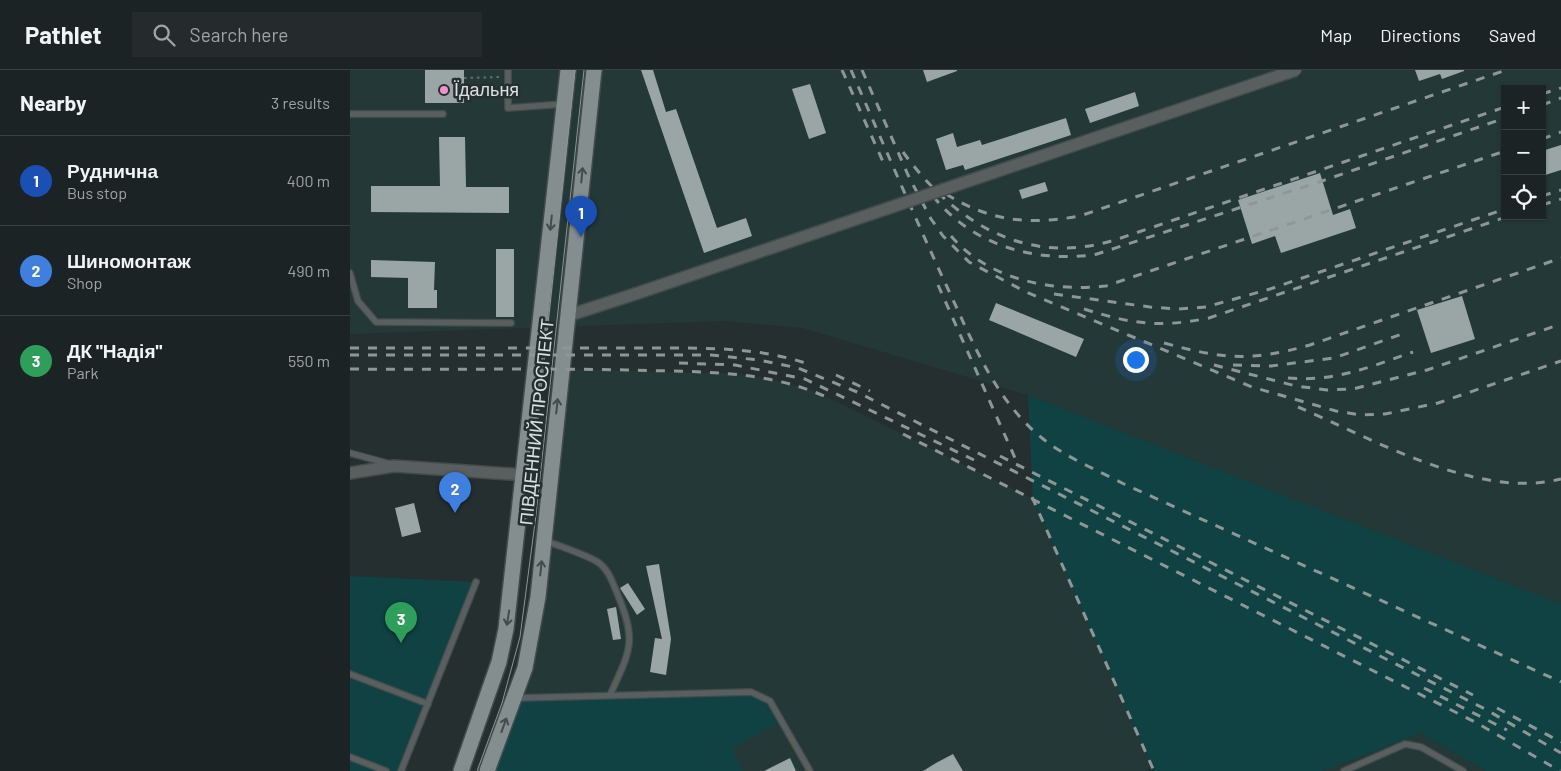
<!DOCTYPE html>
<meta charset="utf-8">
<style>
:root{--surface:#1c2324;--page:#252b2c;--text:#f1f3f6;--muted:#a0a4a6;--line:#3a4041;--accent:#f98fc9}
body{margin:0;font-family:Barlow,sans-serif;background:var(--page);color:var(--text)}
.controls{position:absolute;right:15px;top:15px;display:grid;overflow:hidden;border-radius:0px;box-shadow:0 1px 4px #0004}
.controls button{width:45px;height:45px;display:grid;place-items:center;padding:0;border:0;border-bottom:1px solid var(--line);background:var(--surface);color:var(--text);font:25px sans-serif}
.you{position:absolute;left:785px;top:289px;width:18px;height:18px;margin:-12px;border:4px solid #fff;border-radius:50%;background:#1a73e8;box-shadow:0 0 0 8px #1a73e833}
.badge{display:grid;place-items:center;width:32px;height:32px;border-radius:50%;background:var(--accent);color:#fff;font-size:16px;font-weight:700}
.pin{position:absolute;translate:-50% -41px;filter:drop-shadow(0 1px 2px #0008)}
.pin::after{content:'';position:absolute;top:26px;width:18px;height:15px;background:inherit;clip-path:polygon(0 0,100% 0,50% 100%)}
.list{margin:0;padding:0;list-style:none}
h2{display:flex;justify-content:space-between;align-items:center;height:65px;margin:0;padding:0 20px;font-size:21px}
h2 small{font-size:16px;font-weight:400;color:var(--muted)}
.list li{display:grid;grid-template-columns:32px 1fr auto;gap:15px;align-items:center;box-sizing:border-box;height:90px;padding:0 20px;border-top:1px solid var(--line)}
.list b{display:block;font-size:19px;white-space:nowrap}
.list p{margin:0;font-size:16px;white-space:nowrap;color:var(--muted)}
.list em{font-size:16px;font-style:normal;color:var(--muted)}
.icon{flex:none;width:28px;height:28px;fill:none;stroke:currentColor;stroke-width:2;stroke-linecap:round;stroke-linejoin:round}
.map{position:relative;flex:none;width:1211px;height:701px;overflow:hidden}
header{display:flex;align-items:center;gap:30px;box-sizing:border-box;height:70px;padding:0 25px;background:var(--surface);border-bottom:1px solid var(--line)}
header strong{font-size:24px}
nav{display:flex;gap:28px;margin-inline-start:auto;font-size:18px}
.search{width:350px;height:45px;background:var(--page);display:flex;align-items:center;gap:12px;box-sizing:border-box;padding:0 18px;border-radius:0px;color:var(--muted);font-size:19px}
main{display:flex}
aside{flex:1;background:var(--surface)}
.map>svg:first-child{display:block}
.built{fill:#253838;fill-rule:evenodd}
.green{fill:#104243}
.building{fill:#9aa6a6}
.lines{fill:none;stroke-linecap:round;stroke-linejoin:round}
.lane-casing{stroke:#434b4c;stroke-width:8}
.street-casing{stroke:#434b4c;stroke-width:14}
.primary-casing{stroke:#434b4c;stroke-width:18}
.path{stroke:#656d6e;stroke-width:2;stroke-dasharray:2.5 4;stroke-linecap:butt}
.lane{stroke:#595e5e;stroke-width:5.5}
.street{stroke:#595e5e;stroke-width:11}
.primary{stroke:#848e8e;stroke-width:15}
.tram{stroke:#8e9696;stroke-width:1}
.rail{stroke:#8e9696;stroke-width:3;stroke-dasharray:9 9;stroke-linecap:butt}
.street-bridge-casing{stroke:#434b4c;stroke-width:14;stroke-linecap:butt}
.street-bridge{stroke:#595e5e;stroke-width:11}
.oneway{stroke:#424c4c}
.poi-dot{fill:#f98fc9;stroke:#262f30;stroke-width:2}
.labels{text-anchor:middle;stroke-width:5;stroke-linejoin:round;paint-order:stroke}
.poi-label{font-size:18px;fill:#dae1e1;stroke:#262f30;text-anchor:start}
.street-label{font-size:18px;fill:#dae1e1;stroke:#262f30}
</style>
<header>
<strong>Pathlet</strong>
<div class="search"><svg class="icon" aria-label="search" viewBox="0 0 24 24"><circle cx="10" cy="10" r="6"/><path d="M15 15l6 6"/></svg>Search here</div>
<nav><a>Map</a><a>Directions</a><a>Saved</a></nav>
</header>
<main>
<aside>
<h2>Nearby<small>3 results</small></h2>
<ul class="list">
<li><span class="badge" style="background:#1a4fb4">1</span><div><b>Руднична</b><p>Bus stop</p></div><em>400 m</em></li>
<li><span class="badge" style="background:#3f7fe0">2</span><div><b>Шиномонтаж</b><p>Shop</p></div><em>490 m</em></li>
<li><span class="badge" style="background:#2e9e5b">3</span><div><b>ДК &quot;Надія&quot;</b><p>Park</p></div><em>550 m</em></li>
</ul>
</aside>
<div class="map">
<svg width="1211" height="701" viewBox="0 0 1211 701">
<rect width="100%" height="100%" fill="#262f30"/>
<g class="built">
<path d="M 0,0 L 1211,0 L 1211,534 L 678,325 L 453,258 L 374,251 L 0,264 ZM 1155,19 L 1192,19 L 1192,146 L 1155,146 Z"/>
<polygon points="211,299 390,304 428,311 463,321 493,335 683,429 804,701 393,701 381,679 164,628 175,598"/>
<polygon points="1071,663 1136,701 973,701"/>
</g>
<g class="green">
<polygon points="678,325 1211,534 1211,701 1136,701 1071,663 973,701 804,701 683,429"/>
<polygon points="0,506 125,512 51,701 0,701"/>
<polygon points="401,622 420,631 431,651 382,679 393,701 137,701 164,628"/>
</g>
<g class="building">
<rect x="75" y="0" width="39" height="33"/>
<polygon points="291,0 303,0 316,42 326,39 367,158 396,148 402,166 354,183"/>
<polygon points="573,0 607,0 607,1 577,12"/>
<polygon points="1065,0 1114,0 1114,1 1092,9 1090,4 1069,11"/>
<polygon points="460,14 476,63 459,69 442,19"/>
<polygon points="785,22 789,36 740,53 735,39"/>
<polygon points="716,48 721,65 615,100 613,95 596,100 586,69 603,63 607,77 630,70 632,75"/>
<polygon points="89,67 115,67 116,117 159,117 159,143 21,142 21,116 90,116"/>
<polygon points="1211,75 1211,100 1192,106 1192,81"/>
<polygon points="970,103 983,145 1000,139 1006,158 931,183 925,166 902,174 888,130"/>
<polygon points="695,112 698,121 672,129 669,120"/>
<rect x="146" y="179" width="18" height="68"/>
<polygon points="21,190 85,192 84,220 87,220 87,238 58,238 58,208 21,207"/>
<polygon points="1112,226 1125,269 1081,283 1067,240"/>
<polygon points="646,233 734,269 726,287 639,250"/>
<polygon points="64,433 71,462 52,467 45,438"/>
<polygon points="309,494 321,569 316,605 300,602 305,568 312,569 296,496"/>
<polygon points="278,513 295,539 287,545 270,518"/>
<polygon points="266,537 271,569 263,570 257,539"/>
<polygon points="603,684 613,701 573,701 586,693"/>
<polygon points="440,688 446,701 414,701"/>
</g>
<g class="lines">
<defs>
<g id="lane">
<polyline points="158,0 158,38 214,34"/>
<polyline points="0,44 93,44"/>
<polyline points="0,203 8,231 26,252 161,253"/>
<polyline points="0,383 40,394"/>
<path d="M 196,471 C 212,477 231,483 246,491 C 258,498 262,511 267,523 C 287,571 281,579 260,625"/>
<polyline points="0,604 78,634"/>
<polyline points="167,628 401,622 420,631 460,701"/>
<polyline points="0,687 36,701"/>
<polyline points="51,701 126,512"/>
<polyline points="994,701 1055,674 1071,677 1113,701"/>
</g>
<g id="street">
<polyline points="217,246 288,223"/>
<polyline points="0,403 44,396 175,405"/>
</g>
<g id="primary">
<polyline points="111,701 149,592 156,559 218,0"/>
<polyline points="137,701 175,598 188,527 244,0"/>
</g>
</defs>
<use href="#lane" class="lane-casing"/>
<use href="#street" class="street-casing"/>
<use href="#primary" class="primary-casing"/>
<polyline class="path" points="114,8 151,7"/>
<use href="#lane" class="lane"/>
<use href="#street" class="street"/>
<use href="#primary" class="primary"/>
<g class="tram">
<polyline points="181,414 225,0"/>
<polyline points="127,701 152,633 170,567 186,445 234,0"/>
</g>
<g class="rail">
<polyline points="492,0 534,94"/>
<path d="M 501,0 C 533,73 564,146 598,219 C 623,272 644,329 692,368 C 715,387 747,400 774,414 L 1211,612"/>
<polyline points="512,0 558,105 581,149 593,166 619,192 676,222 902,317 986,341 1011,345 1035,344 1088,333 1211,291"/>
<polyline points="1192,24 1211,18"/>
<polyline points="1192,35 1211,28"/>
<polyline points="1192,69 1211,62"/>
<path d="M 553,82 C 606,155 680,199 771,168 L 1155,37"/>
<path d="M 596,124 C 641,152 679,155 730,146 L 1156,0"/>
<path d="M 583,126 C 623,176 683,192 744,185 L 972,111 L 1155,48"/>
<polyline points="1192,126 1211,120"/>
<polyline points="1192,135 1211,129"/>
<path d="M 601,166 C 639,210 701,222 756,216 L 1155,81"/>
<polyline points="588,215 669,397"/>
<polyline points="704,224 800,237 829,239 856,237 920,219 1155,139"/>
<path d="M 734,239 C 782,254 809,258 859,248 L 1159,146"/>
<path d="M 814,273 C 873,289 900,292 960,275 L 1211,188"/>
<polyline points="0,278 138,278"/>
<path d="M 158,278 C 206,278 255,278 303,278 C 356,278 409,277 458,294"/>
<polyline points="0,285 361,285 409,290 448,298 507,322 1135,639 1211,683"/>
<polyline points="329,293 385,295 455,309 624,390"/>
<polyline points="864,295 946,316 977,320 1003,319 1077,300 1211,254"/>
<polyline points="883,295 921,296 984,288 1055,263"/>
<path d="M 0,299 C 92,300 184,298 277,300 C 343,302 413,299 474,326"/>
<polyline points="486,305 520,321"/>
<path d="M 938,308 C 986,312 1019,297 1063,282"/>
<path d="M 948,337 C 1023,369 1128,430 1211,409"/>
<polyline points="553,364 1125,652 1210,701"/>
<polyline points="650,386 1123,625"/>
<polyline points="682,427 804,701"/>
<polyline points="1074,618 1157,660"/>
<polyline points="1147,638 1211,672"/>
</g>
<defs>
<polyline id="street-bridge" points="288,223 946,0"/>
</defs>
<use href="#street-bridge" class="street-bridge-casing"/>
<use href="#street-bridge" class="street-bridge"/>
</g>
<defs><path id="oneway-shaft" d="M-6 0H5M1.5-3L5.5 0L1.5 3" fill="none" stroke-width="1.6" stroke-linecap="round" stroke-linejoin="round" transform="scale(1.25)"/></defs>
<g class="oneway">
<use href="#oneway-shaft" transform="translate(232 105) rotate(-84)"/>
<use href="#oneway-shaft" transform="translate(201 153) rotate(96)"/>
<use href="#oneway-shaft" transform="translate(207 336) rotate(-84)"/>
<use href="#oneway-shaft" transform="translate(191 498) rotate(-84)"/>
<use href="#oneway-shaft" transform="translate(158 548) rotate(99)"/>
<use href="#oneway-shaft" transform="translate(154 655) rotate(-70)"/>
</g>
<circle class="poi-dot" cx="94" cy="20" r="5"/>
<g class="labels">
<g class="poi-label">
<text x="104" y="26">Їдальня</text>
</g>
<g class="street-label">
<text transform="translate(187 352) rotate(-84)" y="6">ПІВДЕННИЙ ПРОСПЕКТ</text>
</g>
</g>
</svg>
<div class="controls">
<button>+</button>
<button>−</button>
<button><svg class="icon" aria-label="locate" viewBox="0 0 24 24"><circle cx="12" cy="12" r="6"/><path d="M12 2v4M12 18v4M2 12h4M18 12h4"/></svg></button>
</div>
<div class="you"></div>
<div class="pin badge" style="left:231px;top:167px;background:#1a4fb4">1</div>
<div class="pin badge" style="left:105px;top:443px;background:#3f7fe0">2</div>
<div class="pin badge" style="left:51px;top:573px;background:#2e9e5b">3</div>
</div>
</main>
